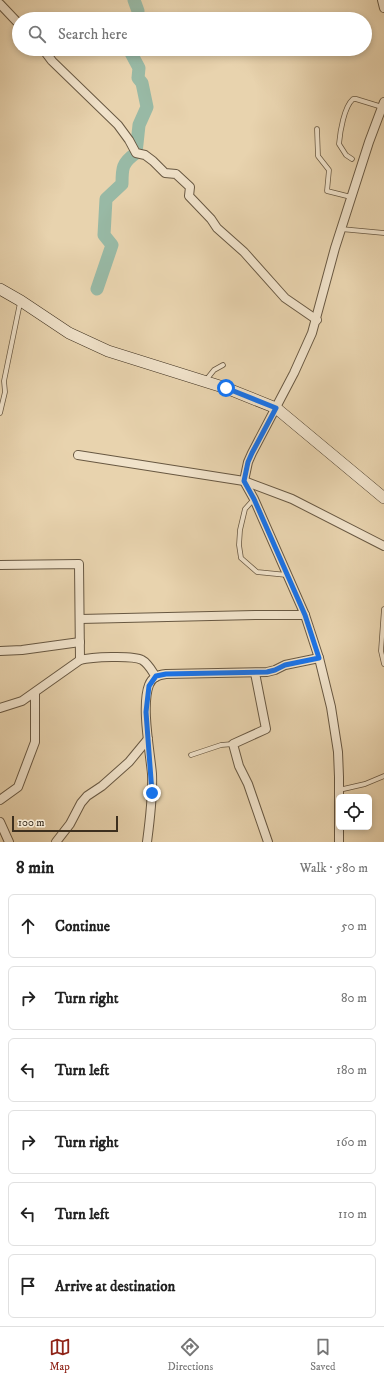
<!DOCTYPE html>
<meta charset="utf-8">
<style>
:root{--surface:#fff;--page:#f2f2f2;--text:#222;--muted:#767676;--line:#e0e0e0;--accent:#8f2418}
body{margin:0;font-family:"IM FELL DW Pica",serif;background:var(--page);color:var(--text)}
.controls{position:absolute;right:12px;bottom:12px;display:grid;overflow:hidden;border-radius:6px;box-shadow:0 2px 6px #0003}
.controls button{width:36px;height:36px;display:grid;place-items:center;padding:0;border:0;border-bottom:1px solid var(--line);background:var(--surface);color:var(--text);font:20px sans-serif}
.scale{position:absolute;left:12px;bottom:10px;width:106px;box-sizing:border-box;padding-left:4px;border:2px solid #3d2f1e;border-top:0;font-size:11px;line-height:14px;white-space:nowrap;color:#3d2f1e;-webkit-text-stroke:3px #f0e2ca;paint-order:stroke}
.stop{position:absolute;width:12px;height:12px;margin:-9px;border:3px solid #1a73e8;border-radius:50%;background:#fff}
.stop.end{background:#1a73e8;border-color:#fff;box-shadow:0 1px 4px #0008}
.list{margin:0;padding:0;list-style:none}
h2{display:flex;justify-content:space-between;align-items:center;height:52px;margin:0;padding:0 16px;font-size:17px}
h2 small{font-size:13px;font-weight:400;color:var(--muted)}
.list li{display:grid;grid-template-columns:26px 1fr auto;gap:12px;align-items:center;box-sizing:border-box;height:64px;margin:0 8px 8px;padding:0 8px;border:1px solid var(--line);border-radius:6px}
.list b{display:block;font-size:15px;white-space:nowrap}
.list em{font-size:13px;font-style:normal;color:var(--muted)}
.icon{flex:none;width:22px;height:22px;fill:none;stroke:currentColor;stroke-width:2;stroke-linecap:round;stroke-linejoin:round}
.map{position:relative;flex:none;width:384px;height:842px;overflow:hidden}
.search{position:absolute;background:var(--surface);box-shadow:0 2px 6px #0003;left:12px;right:12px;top:12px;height:44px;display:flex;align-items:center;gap:10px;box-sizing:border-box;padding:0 14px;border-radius:22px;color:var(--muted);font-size:15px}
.sheet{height:484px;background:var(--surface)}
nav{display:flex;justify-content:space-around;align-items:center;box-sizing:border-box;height:56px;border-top:1px solid var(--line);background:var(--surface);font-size:11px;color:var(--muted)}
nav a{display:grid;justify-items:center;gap:2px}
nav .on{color:var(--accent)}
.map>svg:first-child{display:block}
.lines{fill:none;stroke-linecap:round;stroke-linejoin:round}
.river{stroke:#98b9a5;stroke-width:13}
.lane-casing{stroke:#685842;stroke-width:5.5}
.street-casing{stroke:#685842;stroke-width:10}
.secondary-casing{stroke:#3d2f1e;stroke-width:12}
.lane{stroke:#f0e2ca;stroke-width:4}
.street{stroke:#f0e2ca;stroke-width:8}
.secondary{stroke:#f0e2ca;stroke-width:11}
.route{stroke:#1a73e8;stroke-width:5}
</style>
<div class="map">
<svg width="384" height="842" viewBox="0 0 384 842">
<rect width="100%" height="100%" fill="#e8d3ae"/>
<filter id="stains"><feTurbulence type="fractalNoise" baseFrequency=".005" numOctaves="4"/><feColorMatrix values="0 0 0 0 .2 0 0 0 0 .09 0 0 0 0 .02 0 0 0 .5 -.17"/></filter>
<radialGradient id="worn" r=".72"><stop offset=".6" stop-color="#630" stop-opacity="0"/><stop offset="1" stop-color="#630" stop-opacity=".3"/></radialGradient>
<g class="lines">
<g class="river">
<polyline points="134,0 138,11 138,19"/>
<path d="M 97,289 L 112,245 L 104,235 L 106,199 L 122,184 C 122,168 122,163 136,153 L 139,125 L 147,107 L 142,83 L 138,78 L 139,68 L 131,53 L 132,49"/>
</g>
<defs>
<g id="lane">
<polyline points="317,129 318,156 329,170 327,191 351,197"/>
<path d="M 352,159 L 346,155 L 339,144 C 340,132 344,107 353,99 L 356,99 L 382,107"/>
<polyline points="341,229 384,233"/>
<polyline points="206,380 214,370 223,365"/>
<polyline points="0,413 5,392 4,381 20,303"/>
<polyline points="254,499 245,509 240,530 239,545 241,558 257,572 287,575"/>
<polyline points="384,609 381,651 384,664"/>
<polyline points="191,755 221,745 233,744"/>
<polyline points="339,790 365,784 384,776"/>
</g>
<g id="street">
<polyline points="382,0 384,8"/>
<polyline points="0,4 19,24"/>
<polyline points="43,49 52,61 118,125 129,140 136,153 145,155 153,161 165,173 176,174 190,187 189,196 211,219 217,228 244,252 285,298 317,320"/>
<polyline points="78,455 244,481 292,499 384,546"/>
<polyline points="0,565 79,564 80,660"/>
<polyline points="80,619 255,615 305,615"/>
<polyline points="0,651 22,650 80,642"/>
<polyline points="255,673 266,729 233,744 239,766 248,784 268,842"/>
<path d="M 0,708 L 22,701 L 80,660 C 91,657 133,655 142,660 C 148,663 152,671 156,677"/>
<polyline points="0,800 18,787 35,742 35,693"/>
<polyline points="0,822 9,842"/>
<polyline points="56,842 70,824 81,803 87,796 102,786 129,762 148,739"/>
<path d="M 147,842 C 150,819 153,797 152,774 C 150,751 141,706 149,685 C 152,677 158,675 166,674 L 267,672 L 275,670 L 285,665 L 319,658"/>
<polyline points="339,842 339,777 338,752 331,707 319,658 305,615 254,499 244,481 248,462 252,453 294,373 312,333 335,248 369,142 384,102"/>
</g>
<polyline id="secondary" points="0,289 21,301 69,333 108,351 226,388 276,408 384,498"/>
</defs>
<use href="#lane" class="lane-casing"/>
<use href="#street" class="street-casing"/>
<use href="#secondary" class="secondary-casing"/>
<use href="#lane" class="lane"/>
<use href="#street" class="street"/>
<use href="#secondary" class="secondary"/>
</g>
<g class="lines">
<polyline class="route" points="152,793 146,712 149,686 156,676 166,674 267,672 275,670 285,665 319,658 305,615 254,499 244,481 248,462 252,453 276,408 226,388"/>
</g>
<rect width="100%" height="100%" filter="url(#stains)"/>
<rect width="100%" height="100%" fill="url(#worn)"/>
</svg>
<div class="controls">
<button><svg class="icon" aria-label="locate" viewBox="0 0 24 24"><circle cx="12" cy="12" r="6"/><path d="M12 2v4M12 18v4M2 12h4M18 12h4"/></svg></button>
</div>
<div class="scale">100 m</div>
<div class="stop" style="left:226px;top:388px"></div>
<div class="stop end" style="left:152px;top:793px"></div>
<div class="search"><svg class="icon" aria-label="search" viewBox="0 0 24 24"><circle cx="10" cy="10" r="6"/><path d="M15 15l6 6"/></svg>Search here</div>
</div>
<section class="sheet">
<h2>8 min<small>Walk · 580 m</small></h2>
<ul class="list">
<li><svg class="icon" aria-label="ahead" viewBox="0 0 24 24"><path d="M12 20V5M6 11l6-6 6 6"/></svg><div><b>Continue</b></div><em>50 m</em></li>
<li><svg class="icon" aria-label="right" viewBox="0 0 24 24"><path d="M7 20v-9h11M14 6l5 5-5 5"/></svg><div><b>Turn right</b></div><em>80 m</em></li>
<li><svg class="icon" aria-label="left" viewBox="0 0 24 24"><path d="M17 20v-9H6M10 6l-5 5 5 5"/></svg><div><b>Turn left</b></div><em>180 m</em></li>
<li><svg class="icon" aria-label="right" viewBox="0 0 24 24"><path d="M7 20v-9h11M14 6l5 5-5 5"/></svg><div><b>Turn right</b></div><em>160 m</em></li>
<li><svg class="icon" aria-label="left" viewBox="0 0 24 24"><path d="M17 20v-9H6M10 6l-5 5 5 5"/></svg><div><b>Turn left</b></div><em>110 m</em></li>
<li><svg class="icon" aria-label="arrive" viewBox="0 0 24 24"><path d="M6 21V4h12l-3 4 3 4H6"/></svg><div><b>Arrive at destination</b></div></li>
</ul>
</section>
<nav>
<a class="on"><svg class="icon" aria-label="map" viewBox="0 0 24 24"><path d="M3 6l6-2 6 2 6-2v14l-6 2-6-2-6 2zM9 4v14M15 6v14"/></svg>Map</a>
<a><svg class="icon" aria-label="directions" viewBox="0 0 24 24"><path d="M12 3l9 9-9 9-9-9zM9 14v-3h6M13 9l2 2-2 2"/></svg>Directions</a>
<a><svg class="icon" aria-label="saved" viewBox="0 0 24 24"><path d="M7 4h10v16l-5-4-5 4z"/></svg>Saved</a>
</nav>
